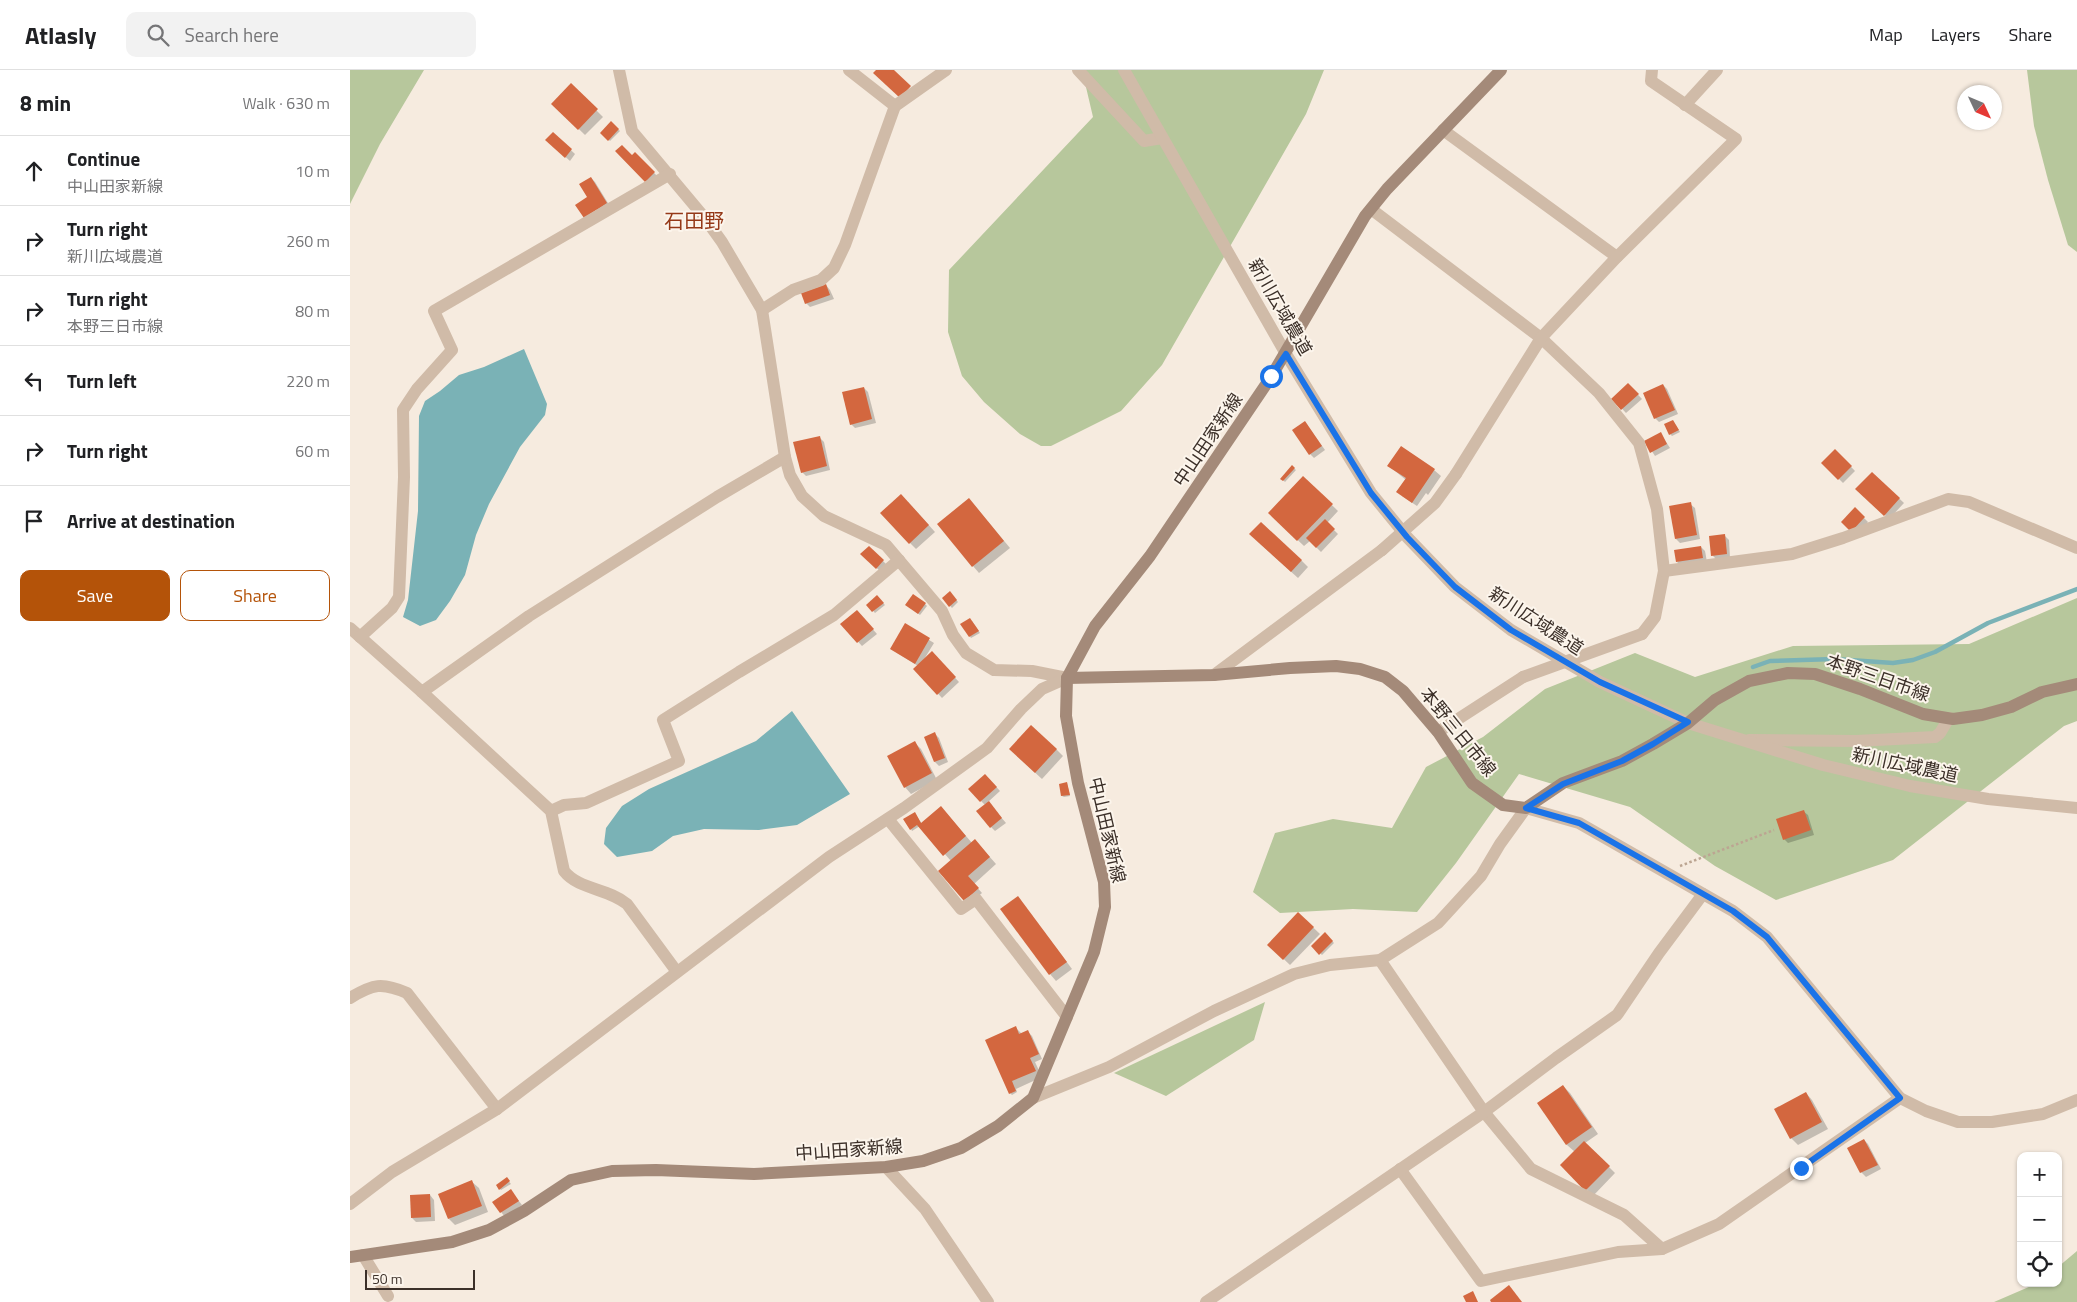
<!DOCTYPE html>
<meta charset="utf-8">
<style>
:root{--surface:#fff;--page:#f2f2f2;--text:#202124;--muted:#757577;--line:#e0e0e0;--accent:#b45309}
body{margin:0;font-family:"Titillium Web","Noto Sans JP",sans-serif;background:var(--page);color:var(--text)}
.controls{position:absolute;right:15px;bottom:15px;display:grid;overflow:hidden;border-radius:10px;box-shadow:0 1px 4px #0004}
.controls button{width:45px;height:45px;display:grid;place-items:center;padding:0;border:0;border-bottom:1px solid var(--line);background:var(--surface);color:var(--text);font:25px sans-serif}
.compass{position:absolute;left:1607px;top:15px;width:45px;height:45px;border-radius:50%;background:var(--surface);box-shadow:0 1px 4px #0004;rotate:134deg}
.scale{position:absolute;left:15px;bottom:12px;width:110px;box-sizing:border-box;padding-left:5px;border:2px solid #3c3029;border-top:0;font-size:14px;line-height:18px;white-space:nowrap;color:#3c3029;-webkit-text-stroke:4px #fcf5ec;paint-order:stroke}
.stop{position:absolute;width:15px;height:15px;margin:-11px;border:4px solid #1a73e8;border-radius:50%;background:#fff}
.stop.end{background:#1a73e8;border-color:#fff;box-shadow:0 1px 5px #0008}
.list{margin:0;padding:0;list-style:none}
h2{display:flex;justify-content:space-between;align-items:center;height:65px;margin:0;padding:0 20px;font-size:21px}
h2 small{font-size:16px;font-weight:400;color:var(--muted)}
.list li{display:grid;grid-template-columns:32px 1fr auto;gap:15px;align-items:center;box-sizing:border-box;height:70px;padding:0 20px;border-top:1px solid var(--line)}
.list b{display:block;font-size:19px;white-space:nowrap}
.list p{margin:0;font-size:16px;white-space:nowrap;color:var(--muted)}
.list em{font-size:16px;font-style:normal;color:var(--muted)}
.actions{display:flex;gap:10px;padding:15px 20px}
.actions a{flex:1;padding:11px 0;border:1px solid var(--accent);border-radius:10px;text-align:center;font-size:18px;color:var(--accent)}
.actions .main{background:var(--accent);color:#fff}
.icon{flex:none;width:28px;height:28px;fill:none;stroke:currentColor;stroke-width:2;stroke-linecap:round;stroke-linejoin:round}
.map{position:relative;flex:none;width:1727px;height:1232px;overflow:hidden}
header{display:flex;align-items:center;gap:30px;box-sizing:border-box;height:70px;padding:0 25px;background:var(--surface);border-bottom:1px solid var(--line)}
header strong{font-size:24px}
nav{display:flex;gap:28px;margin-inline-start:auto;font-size:18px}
.search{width:350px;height:45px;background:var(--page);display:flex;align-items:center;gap:12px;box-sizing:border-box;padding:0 18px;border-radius:10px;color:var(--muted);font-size:19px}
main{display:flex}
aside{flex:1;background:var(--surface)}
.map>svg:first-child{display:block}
.green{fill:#b7c79c}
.water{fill:#7ab2b6}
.shadow{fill:#0003}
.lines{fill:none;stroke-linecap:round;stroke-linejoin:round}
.stream{stroke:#7ab2b6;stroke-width:4.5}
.building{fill:#d3673f}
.path{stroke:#bca592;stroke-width:2.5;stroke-dasharray:2.5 2.5;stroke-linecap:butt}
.minor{stroke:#d0bba8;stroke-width:12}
.tertiary{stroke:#d0bba8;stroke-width:12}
.secondary{stroke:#a48a79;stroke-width:12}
.minor-bridge{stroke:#d0bba8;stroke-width:12}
.route{stroke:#1a73e8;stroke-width:6}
.labels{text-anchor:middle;stroke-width:4;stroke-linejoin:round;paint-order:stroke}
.street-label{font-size:18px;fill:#3c3029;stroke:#fcf5ec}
.quarter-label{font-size:20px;fill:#953918;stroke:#fcf5ec}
</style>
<header>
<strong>Atlasly</strong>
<div class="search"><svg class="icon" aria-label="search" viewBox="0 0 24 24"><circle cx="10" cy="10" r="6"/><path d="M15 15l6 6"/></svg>Search here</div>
<nav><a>Map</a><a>Layers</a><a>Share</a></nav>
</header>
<main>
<aside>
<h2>8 min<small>Walk · 630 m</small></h2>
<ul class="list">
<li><svg class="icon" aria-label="ahead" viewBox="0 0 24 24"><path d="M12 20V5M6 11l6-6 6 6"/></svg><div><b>Continue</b><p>中山田家新線</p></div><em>10 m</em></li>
<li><svg class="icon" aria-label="right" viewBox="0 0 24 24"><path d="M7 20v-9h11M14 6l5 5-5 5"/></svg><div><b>Turn right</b><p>新川広域農道</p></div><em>260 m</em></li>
<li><svg class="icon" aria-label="right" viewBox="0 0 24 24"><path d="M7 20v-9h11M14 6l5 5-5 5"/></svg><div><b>Turn right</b><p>本野三日市線</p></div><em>80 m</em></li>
<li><svg class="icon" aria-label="left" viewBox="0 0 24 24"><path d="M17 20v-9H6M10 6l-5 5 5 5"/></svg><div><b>Turn left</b></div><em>220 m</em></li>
<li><svg class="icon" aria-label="right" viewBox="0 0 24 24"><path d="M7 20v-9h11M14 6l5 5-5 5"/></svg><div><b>Turn right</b></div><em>60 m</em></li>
<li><svg class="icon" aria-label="arrive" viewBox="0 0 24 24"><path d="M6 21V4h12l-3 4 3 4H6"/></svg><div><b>Arrive at destination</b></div></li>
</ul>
<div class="actions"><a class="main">Save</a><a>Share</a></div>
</aside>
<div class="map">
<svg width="1727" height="1232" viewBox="0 0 1727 1232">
<rect width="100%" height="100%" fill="#f6ebdf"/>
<g class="green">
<polygon points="0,0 74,0 30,74 0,134"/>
<polygon points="732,0 974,0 956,44 812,295 771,341 701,376 691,376 670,364 634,332 612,306 598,262 599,200 743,47"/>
<polygon points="1677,0 1727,0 1727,182 1718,175 1698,110 1684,56"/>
<polygon points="1727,528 1727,651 1714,656 1543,790 1426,830 1365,796 1280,737 1169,704 1106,793 1067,842 1003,839 930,843 903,822 925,763 983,749 1042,758 1076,697 1133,667 1195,619 1285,583 1345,607 1443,576 1619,574"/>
<polygon points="915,932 904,970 816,1026 764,1003"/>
<polygon points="1727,1181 1727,1232 1644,1232 1688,1213 1708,1213 1708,1197"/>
</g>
<g class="water">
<polygon points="174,279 197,334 195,345 170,377 139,434 126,465 115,505 100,531 86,550 70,556 53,547 58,530 68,441 69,346 75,331 90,321 109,305 134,297"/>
<polygon points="442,641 500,724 447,755 409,760 354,759 323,766 302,781 267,787 254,774 256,758 272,736 299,719 406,671"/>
</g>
<g class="shadow">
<polygon points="221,15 253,47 235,65 203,34"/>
<polygon points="261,53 270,61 260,71 252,63"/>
<polygon points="203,63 225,84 220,91 197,70"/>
<polygon points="266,81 282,86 285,83 308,107 300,115"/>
<polygon points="241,108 245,112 261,138 248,141 239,128"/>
<polygon points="476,215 480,220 484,229 460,237 456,233"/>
<polygon points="1278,314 1292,329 1276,343 1263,329"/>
<polygon points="1313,315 1317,319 1328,344 1309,352 1305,348"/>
<polygon points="514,318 518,322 526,353 505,358 501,354"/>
<polygon points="1323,351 1330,362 1322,366 1320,364"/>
<polygon points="955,352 975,380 964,388 960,384"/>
<polygon points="1311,364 1320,378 1305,386 1296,372"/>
<polygon points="469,367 474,372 480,400 456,406 452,402"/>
<polygon points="1485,380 1505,401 1493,413 1473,393"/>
<polygon points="1039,396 1084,400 1091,406 1078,425 1076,423 1067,436 1052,426 1056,410"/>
<polygon points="942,397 946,400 935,412 932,409"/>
<polygon points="1522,403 1554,433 1539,449 1507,419"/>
<polygon points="953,407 988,441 977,453 988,464 971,482 960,471 954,476 919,443"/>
<polygon points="558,432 585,462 566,479 560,473"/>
<polygon points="1340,434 1345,438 1350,469 1330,473 1326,469"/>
<polygon points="625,436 660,478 629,503 623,496"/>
<polygon points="1505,439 1518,452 1506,465"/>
<polygon points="1375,466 1379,470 1380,488 1367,490 1362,485"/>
<polygon points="907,471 951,490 958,497 948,508"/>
<polygon points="519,477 537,495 531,502 512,484"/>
<polygon points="1351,477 1355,481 1357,492 1331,496 1327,492"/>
<polygon points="600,523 608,532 602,538 593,528"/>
<polygon points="527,527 535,535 525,543 518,535"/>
<polygon points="575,534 577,536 570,545 558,536"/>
<polygon points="511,546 527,564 512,576 492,554"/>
<polygon points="622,551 630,563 621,568 612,555"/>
<polygon points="555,555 584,573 573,591 582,583 609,612 592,628 565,599 568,596 541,579"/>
<polygon points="585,664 589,668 598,692 589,696 585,692 575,667"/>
<polygon points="565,673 571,679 587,710 561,724 555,717"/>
<polygon points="706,679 713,686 692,709 667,686"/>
<polygon points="639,709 650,721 638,732 656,753 645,761 641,757 635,735 631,731"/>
<polygon points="717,713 720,726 714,727 712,726"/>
<polygon points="1453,741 1458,745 1464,765 1438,773 1434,769"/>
<polygon points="597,744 622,773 631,777 646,794 624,814 632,823 619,834 601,791 570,756 562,761 561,759 566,745 572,754"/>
<polygon points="668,827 722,899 706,911 700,904"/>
<polygon points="948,843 970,864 940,895 919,875"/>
<polygon points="975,864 984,873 972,885 963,876"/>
<polygon points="665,957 672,964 678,962 682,966 692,989 685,992 692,1007 666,1019 667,1022 662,1025 660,1023"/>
<polygon points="1213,1016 1220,1023 1248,1064 1235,1073 1265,1103 1243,1126 1212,1095 1225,1082 1217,1075 1189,1033"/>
<polygon points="1456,1023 1462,1030 1478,1059 1448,1075 1441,1068"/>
<polygon points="1514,1070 1518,1074 1531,1099 1516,1107 1511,1102 1499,1078"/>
<polygon points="157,1109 161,1114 151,1120 147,1116"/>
<polygon points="122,1112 129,1118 138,1142 105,1155 99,1149"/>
<polygon points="161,1121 172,1135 155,1147 144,1133"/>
<polygon points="80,1125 84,1130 85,1151 66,1152 62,1148"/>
</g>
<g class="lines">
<polyline class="stream" points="1403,597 1420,591 1485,589 1543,593 1563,590 1585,582 1638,553 1727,519"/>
</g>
<g class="building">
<polygon points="526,0 544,0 561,16 550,28 523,3"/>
<polygon points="221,13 248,39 228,60 201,34"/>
<polygon points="261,51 269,59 258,71 250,63"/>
<polygon points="203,62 222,79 215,88 195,70"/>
<polygon points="272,75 282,85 285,82 305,102 295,112 265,81"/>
<polygon points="241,107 257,133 234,148 225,135 237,127 229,114"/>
<polygon points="476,214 480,225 455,234 451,223"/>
<polygon points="1278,313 1289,324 1271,340 1261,329"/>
<polygon points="1313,314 1325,340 1304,349 1293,323"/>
<polygon points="514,317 522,349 500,355 492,322"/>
<polygon points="1323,350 1329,360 1319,365 1314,354"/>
<polygon points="955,351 972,376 959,385 942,360"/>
<polygon points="1311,362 1317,374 1300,383 1294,371"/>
<polygon points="470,366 477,396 451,403 443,372"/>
<polygon points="1051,376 1085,399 1062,433 1046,422 1056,408 1037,396"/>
<polygon points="1485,379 1502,396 1488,410 1471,393"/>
<polygon points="942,395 945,398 933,411 930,409"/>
<polygon points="1522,402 1550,428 1534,446 1505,419"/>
<polygon points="953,406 983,434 947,471 918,443"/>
<polygon points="551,424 579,455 559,474 530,443"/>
<polygon points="619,428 654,471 622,497 587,454"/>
<polygon points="1341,432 1347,465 1325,469 1319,436"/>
<polygon points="1505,437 1515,447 1501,462 1491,452"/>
<polygon points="975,449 985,459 966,478 956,468"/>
<polygon points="911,452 952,490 941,502 899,464"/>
<polygon points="1375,464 1377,484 1361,486 1359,466"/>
<polygon points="519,476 534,490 526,499 510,484"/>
<polygon points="1351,476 1353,488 1326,492 1324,480"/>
<polygon points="600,521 607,530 599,537 592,528"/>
<polygon points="563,524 576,533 568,544 555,535"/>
<polygon points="527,525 534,533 522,542 516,535"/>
<polygon points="507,540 524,559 507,573 490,554"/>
<polygon points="620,548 629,561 619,567 610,554"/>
<polygon points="555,553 580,568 565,594 540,579"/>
<polygon points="582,581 606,607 587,625 563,599"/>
<polygon points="681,655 707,679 685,703 659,679"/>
<polygon points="585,662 595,688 584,692 574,667"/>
<polygon points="565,671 582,703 554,718 537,686"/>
<polygon points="635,704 647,717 630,732 618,719"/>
<polygon points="717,712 720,725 711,726 709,714"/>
<polygon points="639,731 652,748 640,758 626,741"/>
<polygon points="591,736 616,766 593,786 567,755 560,760 553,749 565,742 571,753"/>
<polygon points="1454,740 1461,760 1433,770 1426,749"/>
<polygon points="625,769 640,787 618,806 629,818 614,831 588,801"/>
<polygon points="668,826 717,892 699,905 650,839"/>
<polygon points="948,842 964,857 933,890 917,875"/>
<polygon points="975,862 983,871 969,885 961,876"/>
<polygon points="666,956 669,964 678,960 689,984 680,988 686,1001 662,1011 666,1021 659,1024 635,970"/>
<polygon points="1213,1015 1242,1057 1216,1075 1187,1033"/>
<polygon points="1456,1022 1472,1052 1440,1069 1424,1039"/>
<polygon points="1514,1069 1528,1095 1510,1103 1497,1078"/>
<polygon points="1234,1071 1260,1096 1235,1121 1210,1095"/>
<polygon points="157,1107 160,1111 149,1120 146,1115"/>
<polygon points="122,1110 132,1136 98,1149 88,1124"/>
<polygon points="161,1119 169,1131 150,1143 142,1132"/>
<polygon points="80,1124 81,1147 61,1148 60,1125"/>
<polygon points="1159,1215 1172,1232 1141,1232 1140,1230"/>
<polygon points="1123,1221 1128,1232 1116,1232 1113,1226"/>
</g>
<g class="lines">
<polyline class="path" points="1330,796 1424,760"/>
<g class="minor">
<polyline points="269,0 282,61 354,147 372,172 412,240 435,387 440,405 452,426 474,446 536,475 592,541 603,565 616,583 644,600 682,601 717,608"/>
<polyline points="728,0 794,71 812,68"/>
<polyline points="1335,35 1367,0"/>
<polyline points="545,36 596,0"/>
<polyline points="1093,60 1267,187"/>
<polyline points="1021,139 1191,268 1249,323 1289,373 1307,439 1314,501 1305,547 1292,564"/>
<polyline points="412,240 443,220 471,210 484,198 495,175 545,36 499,0"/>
<polyline points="1106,404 1191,268 1267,187 1386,69 1301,11 1302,0"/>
<polyline points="1314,501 1442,484 1493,468 1598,429 1619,432 1727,478"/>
<polyline points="0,558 72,622 179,546 367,427 435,387"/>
<polyline points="10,567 42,538 49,527 54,407 53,340 67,319 102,280 84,241 320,104"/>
<polyline points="864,605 1032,480"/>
<path d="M 72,622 L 201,741 L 214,801 C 229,820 258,818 277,834 L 327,902"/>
<polyline points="1088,662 1173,607"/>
<polyline points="1399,670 1506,671 1585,667 1590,663 1599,648"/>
<polyline points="201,741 214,735 236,733 329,691 313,650 389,602 484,545 549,490"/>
<polyline points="538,749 611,839 626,829 717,947"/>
<polyline points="1030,890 1134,1042 1181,1099 1274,1145 1312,1179"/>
<path d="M 0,928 C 23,914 32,912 57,923 L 147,1039"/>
<polyline points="683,1028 759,997 864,941 944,904 980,895 1030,890 1088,853 1131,806 1150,774 1176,738 1229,753 1383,841 1417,867 1550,1028 1576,1041 1608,1052 1642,1052 1693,1044 1727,1030"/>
<polyline points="536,1097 575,1139 638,1232"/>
<polyline points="1050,1099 1131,1211 1268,1182 1312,1179 1369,1154 1550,1028"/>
<polyline points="0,1134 42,1102 147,1039 479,787 554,738 637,678 671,639 692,619 717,608"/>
<polyline points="13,1185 38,1226"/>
<polyline points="856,1232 1134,1042 1206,988 1267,945 1309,883 1353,824"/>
</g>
<polyline class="tertiary" points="774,0 936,284 1021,423 1057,467 1105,517 1161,560 1250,612 1338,653 1473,695 1560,716 1638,729 1727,738"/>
<g class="secondary">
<polyline points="717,608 864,605 940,598 986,596 1010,599 1035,607 1053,621 1088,662 1122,713 1153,735 1176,738 1213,713 1272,691 1303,674 1338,653 1365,630 1399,611 1438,603 1465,604 1510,619 1573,644 1603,649 1632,645 1661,637 1692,622 1727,614"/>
<polyline points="0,1187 102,1172 139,1160 174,1141 221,1110 262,1101 306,1100 404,1104 536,1097 573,1091 611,1078 648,1056 683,1028 744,882 755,837 754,812 728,713 716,646 717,608 745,556 800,486 921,307 1015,146 1037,119 1151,0"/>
</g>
<g class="minor-bridge">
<polyline points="1032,480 1085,433 1106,404"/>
<polyline points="1173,607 1292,564"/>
</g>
</g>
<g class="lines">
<polyline class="route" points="921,306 936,284 1021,423 1057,467 1105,517 1161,560 1250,612 1338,652 1303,674 1272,691 1213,714 1176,738 1229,753 1383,841 1417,867 1550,1028 1451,1098"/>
</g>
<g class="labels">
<g class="street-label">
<text transform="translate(930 237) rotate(60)" y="6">新川広域農道</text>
<text transform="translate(858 370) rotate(-56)" y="6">中山田家新線</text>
<text transform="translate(1186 551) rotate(33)" y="6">新川広域農道</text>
<text transform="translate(1528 608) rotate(19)" y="6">本野三日市線</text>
<text transform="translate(1108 662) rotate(51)" y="6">本野三日市線</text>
<text transform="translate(1555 695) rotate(12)" y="6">新川広域農道</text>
<text transform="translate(757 760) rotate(77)" y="6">中山田家新線</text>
<text transform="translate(499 1080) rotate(-4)" y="6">中山田家新線</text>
</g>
<g class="quarter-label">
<text x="344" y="158">石田野</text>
</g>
</g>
</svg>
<div class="controls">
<button>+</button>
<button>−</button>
<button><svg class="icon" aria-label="locate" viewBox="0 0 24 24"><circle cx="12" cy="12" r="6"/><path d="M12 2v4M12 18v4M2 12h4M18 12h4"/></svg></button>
</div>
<svg class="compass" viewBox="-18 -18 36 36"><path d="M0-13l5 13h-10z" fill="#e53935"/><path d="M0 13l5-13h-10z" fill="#757577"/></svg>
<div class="scale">50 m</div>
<div class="stop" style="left:921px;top:306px"></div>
<div class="stop end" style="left:1451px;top:1098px"></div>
</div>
</main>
